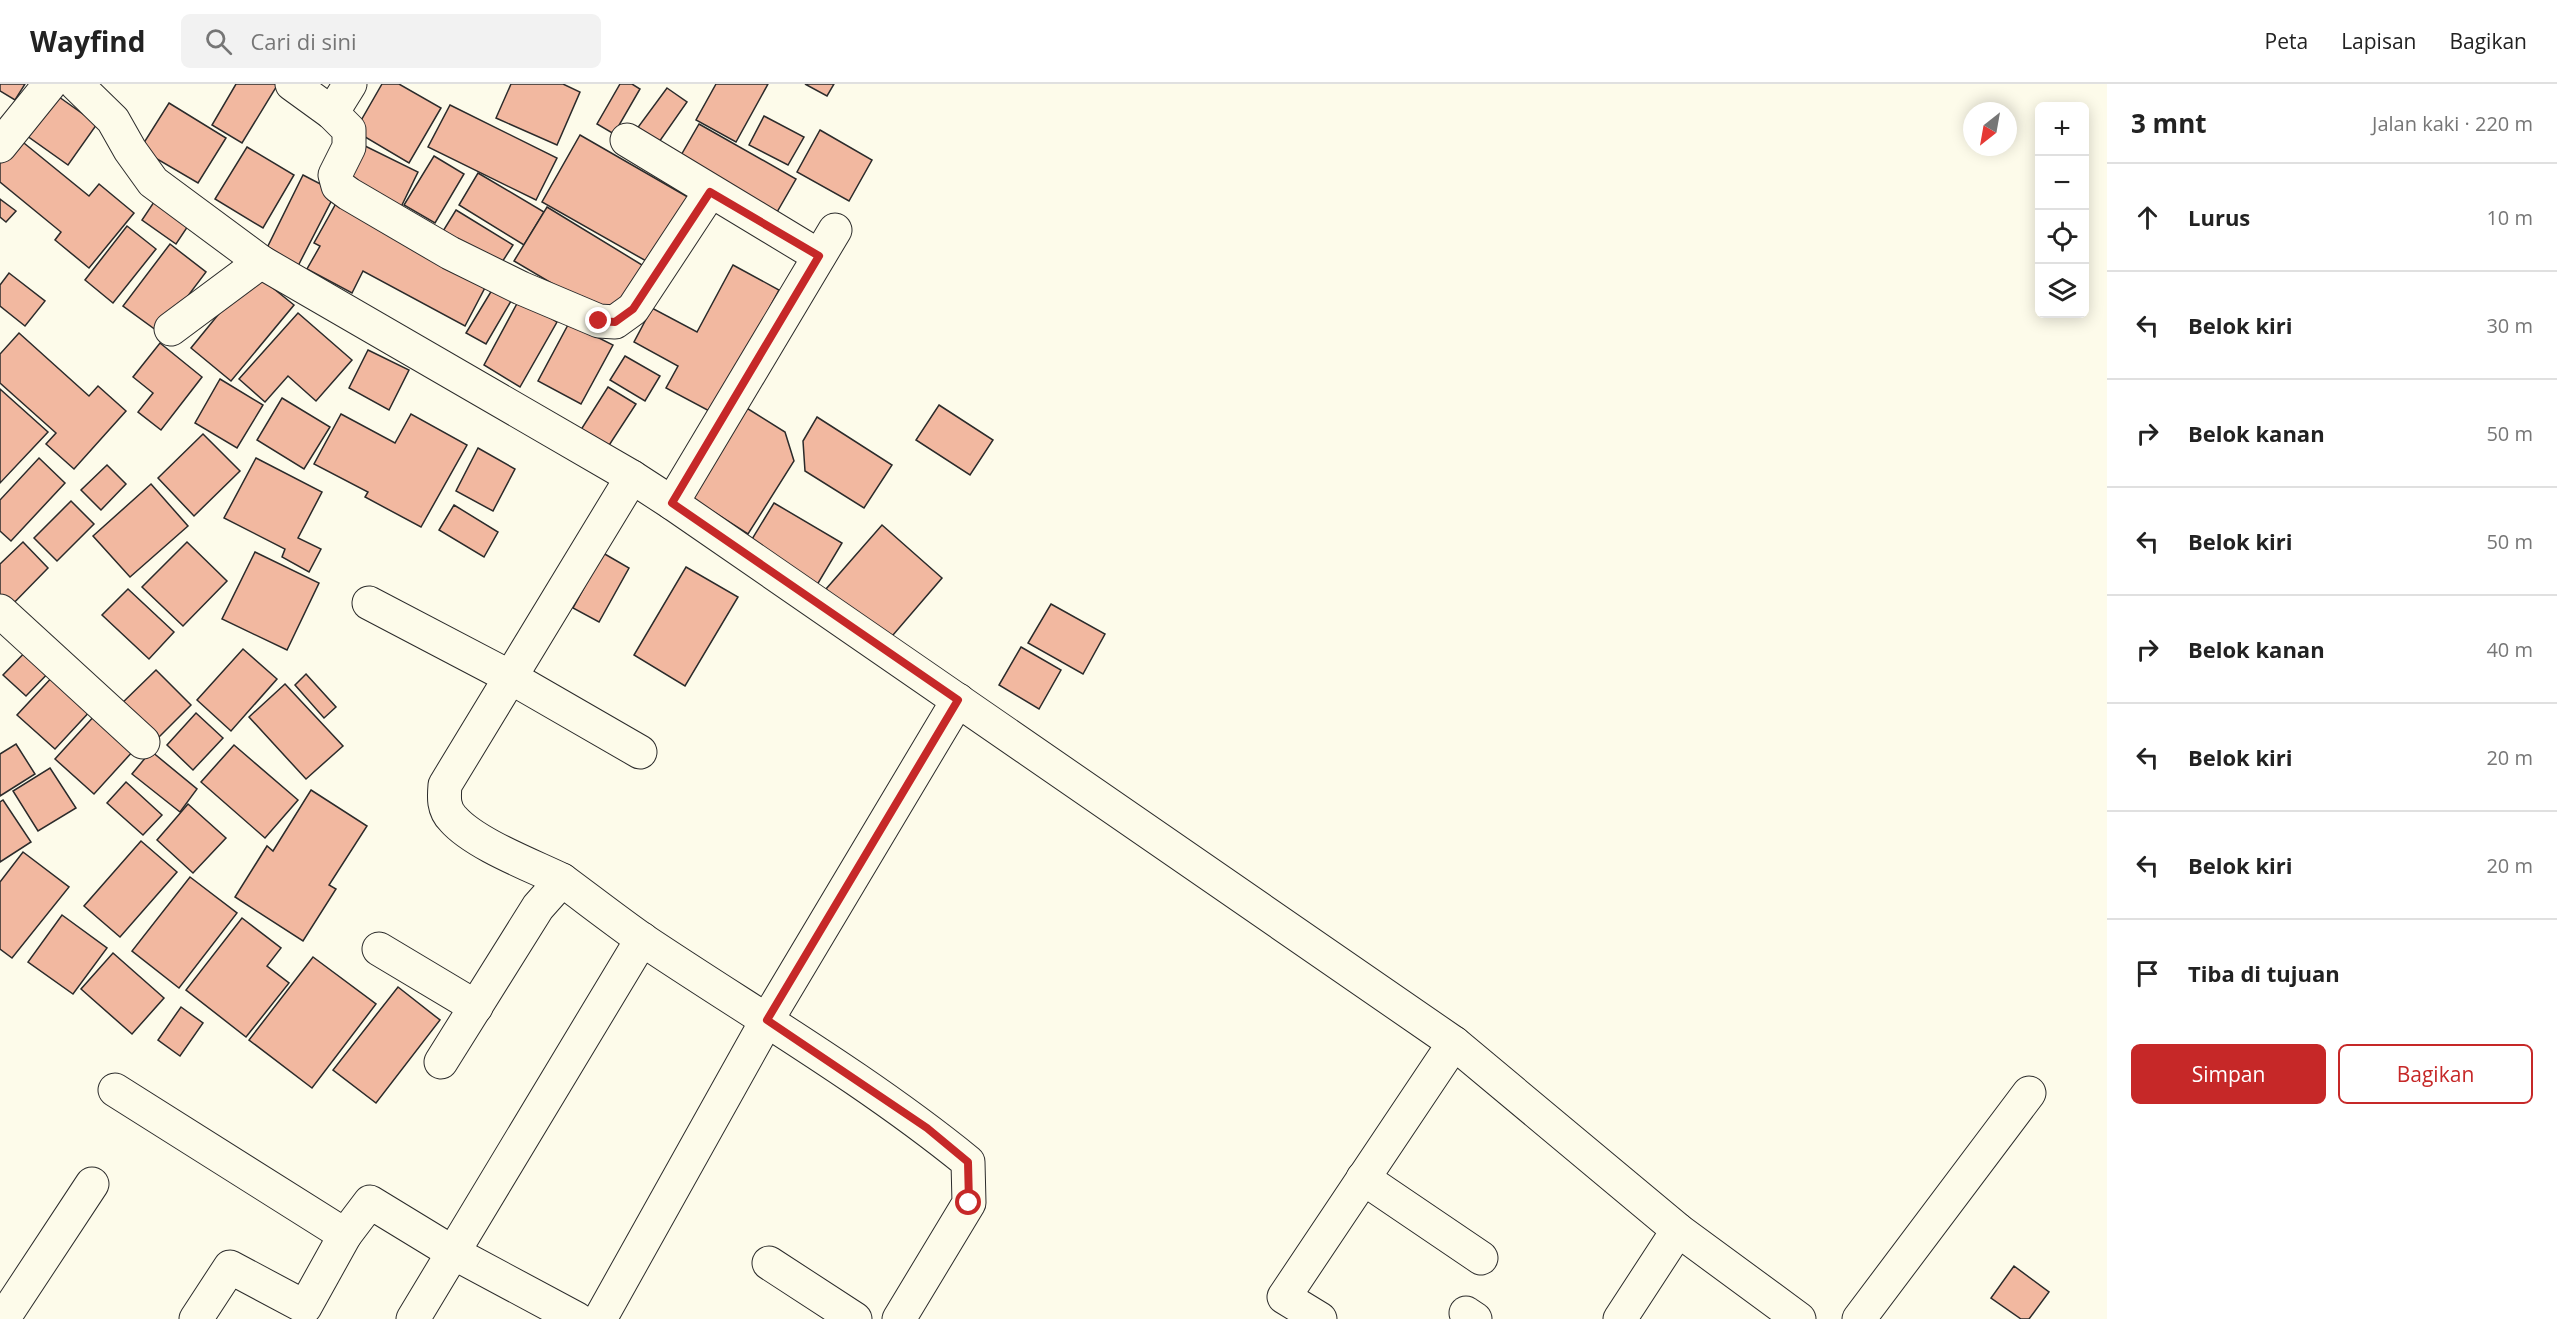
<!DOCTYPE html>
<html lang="id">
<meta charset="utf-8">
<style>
:root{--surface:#fff;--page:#f2f2f2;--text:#222;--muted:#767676;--line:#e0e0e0;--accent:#c62828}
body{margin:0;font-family:"Open Sans",sans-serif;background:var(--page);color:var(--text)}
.controls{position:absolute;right:18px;top:18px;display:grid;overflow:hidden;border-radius:9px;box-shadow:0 3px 15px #0003}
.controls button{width:54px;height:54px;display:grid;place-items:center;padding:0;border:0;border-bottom:2px solid var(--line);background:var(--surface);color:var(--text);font:30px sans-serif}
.compass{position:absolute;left:1963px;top:18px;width:54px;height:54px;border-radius:50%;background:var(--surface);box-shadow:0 3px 15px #0003;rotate:211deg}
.stop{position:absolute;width:18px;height:18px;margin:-14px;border:4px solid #c62828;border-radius:50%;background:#fff}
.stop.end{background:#c62828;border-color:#fff;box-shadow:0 2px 6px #0008}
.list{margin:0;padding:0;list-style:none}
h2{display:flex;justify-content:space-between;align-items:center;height:78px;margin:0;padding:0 24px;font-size:26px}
h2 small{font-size:20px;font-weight:400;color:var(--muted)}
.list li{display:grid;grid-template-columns:39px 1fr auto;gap:18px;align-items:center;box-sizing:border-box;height:108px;padding:0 24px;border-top:2px solid var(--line)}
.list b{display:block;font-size:22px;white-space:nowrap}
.list em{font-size:20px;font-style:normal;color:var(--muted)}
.actions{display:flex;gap:12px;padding:18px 24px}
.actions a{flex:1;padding:14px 0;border:2px solid var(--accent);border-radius:9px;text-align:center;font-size:21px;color:var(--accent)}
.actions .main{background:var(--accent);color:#fff}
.icon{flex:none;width:33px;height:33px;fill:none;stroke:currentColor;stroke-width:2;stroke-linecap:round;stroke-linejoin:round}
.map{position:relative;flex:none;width:2107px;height:1235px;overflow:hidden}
header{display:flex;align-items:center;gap:36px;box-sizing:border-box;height:84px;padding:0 30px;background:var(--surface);border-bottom:2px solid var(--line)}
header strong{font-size:28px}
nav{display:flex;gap:33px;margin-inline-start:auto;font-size:21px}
.search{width:420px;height:54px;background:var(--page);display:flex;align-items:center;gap:15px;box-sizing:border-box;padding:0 21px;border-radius:9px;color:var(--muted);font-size:22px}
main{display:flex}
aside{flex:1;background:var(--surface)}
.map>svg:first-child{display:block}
.building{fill:#f2b8a0;stroke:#2b2b2b;stroke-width:1.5}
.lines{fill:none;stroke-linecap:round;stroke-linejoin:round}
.street-casing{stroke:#2b2b2b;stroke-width:35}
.street{stroke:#fdfbea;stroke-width:33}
.route{stroke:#c62828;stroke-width:8}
</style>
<header>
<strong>Wayfind</strong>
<div class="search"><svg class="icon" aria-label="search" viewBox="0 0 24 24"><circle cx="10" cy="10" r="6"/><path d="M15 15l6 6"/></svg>Cari di sini</div>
<nav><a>Peta</a><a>Lapisan</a><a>Bagikan</a></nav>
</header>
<main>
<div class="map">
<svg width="2107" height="1235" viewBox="0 0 2107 1235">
<rect width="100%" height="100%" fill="#fdfbea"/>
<g class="building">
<polygon points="0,0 25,0 15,16 0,7"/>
<polygon points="236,0 278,0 242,59 212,41"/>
<polygon points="382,0 399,0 441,24 409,79 355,47"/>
<polygon points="511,0 563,0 580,8 557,61 496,34"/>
<polygon points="620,0 632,0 640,5 614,50 597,40"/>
<polygon points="716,0 768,0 736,58 696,36"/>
<polygon points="805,0 834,0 827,12"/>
<polygon points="667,4 687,18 657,61 636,46"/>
<polygon points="52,8 97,40 68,81 23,49"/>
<polygon points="169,19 226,54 198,99 140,65"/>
<polygon points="450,21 557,74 536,116 428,63"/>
<polygon points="764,32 804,53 788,81 749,61"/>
<polygon points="699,40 796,95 773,135 676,80"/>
<polygon points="820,46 872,76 849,117 797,88"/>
<polygon points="580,51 693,116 655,182 542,118"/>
<polygon points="19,55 89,112 99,100 134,129 89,184 55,156 61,148 0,98 0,79"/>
<polygon points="359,59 418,88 399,127 340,99"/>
<polygon points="247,63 294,91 263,144 215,115"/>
<polygon points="434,72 464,90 435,139 404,121"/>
<polygon points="478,89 544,128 524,161 459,121"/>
<polygon points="303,91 336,108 298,182 266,166"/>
<polygon points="160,109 194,133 176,160 142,136"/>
<polygon points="339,114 489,196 465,242 363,187 352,209 307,185 320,162 314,159"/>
<polygon points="0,115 16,127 6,138 0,133"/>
<polygon points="547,123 647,184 614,236 514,177"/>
<polygon points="456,126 513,161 497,186 440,152"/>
<polygon points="127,142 156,165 113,219 85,196"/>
<polygon points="170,160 206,188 160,249 123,222"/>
<polygon points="733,181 779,206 713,329 666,304 678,282 634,258 652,224 697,248"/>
<polygon points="253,188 294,221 231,297 191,264"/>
<polygon points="9,189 45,217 25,242 0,222 0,201"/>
<polygon points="495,201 514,212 486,260 466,249"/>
<polygon points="520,214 557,238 520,303 484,281"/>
<polygon points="298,229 352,276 316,317 288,292 265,318 239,295"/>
<polygon points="569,239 613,261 581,320 538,297"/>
<polygon points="19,249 89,312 98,302 126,327 74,385 46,360 56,349 0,299 0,270"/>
<polygon points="160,259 202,293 161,346 138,328 153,309 133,293"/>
<polygon points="368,266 409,286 389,326 349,304"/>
<polygon points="625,272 660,292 645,317 610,296"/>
<polygon points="220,295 263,321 237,364 195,339"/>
<polygon points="608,303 636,320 604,369 577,352"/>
<polygon points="0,305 48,348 0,399"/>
<polygon points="282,314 330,343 304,385 257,356"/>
<polygon points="939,321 993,356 970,391 916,356"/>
<polygon points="745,323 785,348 794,377 748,450 689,412"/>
<polygon points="341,330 395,359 411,330 467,361 421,443 365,413 368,408 314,380"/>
<polygon points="817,333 892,381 864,424 805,387 803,357"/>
<polygon points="203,350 240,387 194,432 158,394"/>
<polygon points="478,364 515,385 493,427 456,407"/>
<polygon points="39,374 65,399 11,457 0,447 0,416"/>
<polygon points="256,374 322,408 298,454 321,465 309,488 282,473 285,465 224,434"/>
<polygon points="107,381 126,400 101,426 81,406"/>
<polygon points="151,400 188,442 130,493 93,452"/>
<polygon points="71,417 94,440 57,477 34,454"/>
<polygon points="774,419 842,459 814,506 746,465"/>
<polygon points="454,421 498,448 484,473 439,446"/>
<polygon points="882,441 942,494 887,558 826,505"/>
<polygon points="23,458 48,484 5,528 0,523 0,480"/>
<polygon points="187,458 227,497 183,542 142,503"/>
<polygon points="255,468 319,499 287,566 222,535"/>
<polygon points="603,469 629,484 599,538 573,524"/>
<polygon points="686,483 738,513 685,602 634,571"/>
<polygon points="128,505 174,548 149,575 102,531"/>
<polygon points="1051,520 1105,550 1083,590 1028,559"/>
<polygon points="34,559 57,580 26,612 3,591"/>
<polygon points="1021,563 1061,586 1039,625 999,601"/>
<polygon points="243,565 277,595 231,647 197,616"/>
<polygon points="156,586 191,621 150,662 115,626"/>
<polygon points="55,590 93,624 55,665 17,631"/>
<polygon points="306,590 336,623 324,634 295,601"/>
<polygon points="285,600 343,662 306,695 249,633"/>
<polygon points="196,629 223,654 193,686 167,661"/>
<polygon points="96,630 134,666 94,710 55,675"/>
<polygon points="16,660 35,690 0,712 0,670"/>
<polygon points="234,661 298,716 265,754 201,698"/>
<polygon points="151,667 197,705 180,728 132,690"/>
<polygon points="50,684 76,724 38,747 13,707"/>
<polygon points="126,698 162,731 143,751 107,719"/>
<polygon points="311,706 367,742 329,801 336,805 303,857 235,813 267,762 273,767"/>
<polygon points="3,716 31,758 0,778 0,718"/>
<polygon points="188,720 226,754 193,789 157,756"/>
<polygon points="141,757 177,788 120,853 84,822"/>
<polygon points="23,768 69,803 12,874 0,865 0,798"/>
<polygon points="190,793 237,829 179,904 132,867"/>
<polygon points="62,831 107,864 73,910 28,878"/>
<polygon points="242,834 281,864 267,882 289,899 246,953 186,906"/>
<polygon points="113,869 164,914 132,950 81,905"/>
<polygon points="313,873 376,920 312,1004 249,956"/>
<polygon points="398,903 440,936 376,1019 333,986"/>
<polygon points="181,923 203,939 180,972 158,956"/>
<polygon points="2014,1182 2049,1208 2029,1235 2021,1235 1991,1214"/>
</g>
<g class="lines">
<defs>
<g id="street">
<polyline points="76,0 113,36 130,66 153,98 261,178 632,393 672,419 1454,959 1678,1146 1799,1235"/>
<polyline points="292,0 332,29 349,46 349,63 335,91 338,102 349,110 450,169 521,204 599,237 615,238 633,225 710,108"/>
<polyline points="332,29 350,0"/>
<polyline points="627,56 819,172"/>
<polyline points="0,62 50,0"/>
<polyline points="171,245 261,178"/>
<polyline points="672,419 835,146"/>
<polyline points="369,519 510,593 640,668"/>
<polyline points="0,527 143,658"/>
<path d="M 562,796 C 589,816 616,837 643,856 C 752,929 866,995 968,1078 L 969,1119 L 899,1235"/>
<polyline points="379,865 476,923"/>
<path d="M 441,978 L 538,823 L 562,796 C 531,781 475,760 453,735 C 443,725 444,713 445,701 L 632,393"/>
<polyline points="115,1006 345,1151 370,1118 452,1168 577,1235"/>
<polyline points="1363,1094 1481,1174"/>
<polyline points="769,1179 855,1235"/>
<polyline points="1466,1229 1475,1235"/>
<polyline points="3,1235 92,1100"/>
<polyline points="196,1235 230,1183 305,1223 345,1151"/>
<polyline points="413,1235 642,855"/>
<polyline points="600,1235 767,936 958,616"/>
<polyline points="1320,1235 1284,1213 1454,959"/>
<polyline points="1620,1235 1678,1146"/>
<polyline points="1859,1235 2029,1009"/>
</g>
</defs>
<use href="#street" class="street-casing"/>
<use href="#street" class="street"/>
</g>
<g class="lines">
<polyline class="route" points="599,237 615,238 633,225 710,108 819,172 672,419 958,616 767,936 927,1044 968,1078 969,1119"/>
</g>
</svg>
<div class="controls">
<button>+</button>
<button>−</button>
<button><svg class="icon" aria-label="locate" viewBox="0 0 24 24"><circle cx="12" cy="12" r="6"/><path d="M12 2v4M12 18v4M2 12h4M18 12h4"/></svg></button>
<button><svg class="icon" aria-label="layers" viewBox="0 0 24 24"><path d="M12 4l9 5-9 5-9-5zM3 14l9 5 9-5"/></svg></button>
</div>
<svg class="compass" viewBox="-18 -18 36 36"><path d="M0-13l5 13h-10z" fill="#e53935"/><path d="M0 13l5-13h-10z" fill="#767676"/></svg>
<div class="stop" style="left:969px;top:1119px"></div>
<div class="stop end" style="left:599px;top:237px"></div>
</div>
<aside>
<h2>3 mnt<small>Jalan kaki · 220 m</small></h2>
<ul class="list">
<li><svg class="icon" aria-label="ahead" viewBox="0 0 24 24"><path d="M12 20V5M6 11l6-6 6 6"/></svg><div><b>Lurus</b></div><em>10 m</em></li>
<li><svg class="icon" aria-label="left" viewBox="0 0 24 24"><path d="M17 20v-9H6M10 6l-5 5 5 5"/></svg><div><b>Belok kiri</b></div><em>30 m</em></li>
<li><svg class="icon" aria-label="right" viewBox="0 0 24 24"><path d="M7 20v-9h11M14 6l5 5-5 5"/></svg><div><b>Belok kanan</b></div><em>50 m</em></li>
<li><svg class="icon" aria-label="left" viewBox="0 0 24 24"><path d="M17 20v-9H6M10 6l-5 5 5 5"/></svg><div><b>Belok kiri</b></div><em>50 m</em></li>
<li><svg class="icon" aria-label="right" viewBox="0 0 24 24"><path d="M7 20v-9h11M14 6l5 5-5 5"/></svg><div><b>Belok kanan</b></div><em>40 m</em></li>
<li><svg class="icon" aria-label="left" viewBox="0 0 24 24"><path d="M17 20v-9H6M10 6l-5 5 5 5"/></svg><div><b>Belok kiri</b></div><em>20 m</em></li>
<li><svg class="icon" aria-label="left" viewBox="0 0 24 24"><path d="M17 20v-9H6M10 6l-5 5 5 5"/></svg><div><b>Belok kiri</b></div><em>20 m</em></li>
<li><svg class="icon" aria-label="arrive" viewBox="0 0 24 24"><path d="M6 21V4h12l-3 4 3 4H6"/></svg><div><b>Tiba di tujuan</b></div></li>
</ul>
<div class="actions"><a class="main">Simpan</a><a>Bagikan</a></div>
</aside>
</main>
